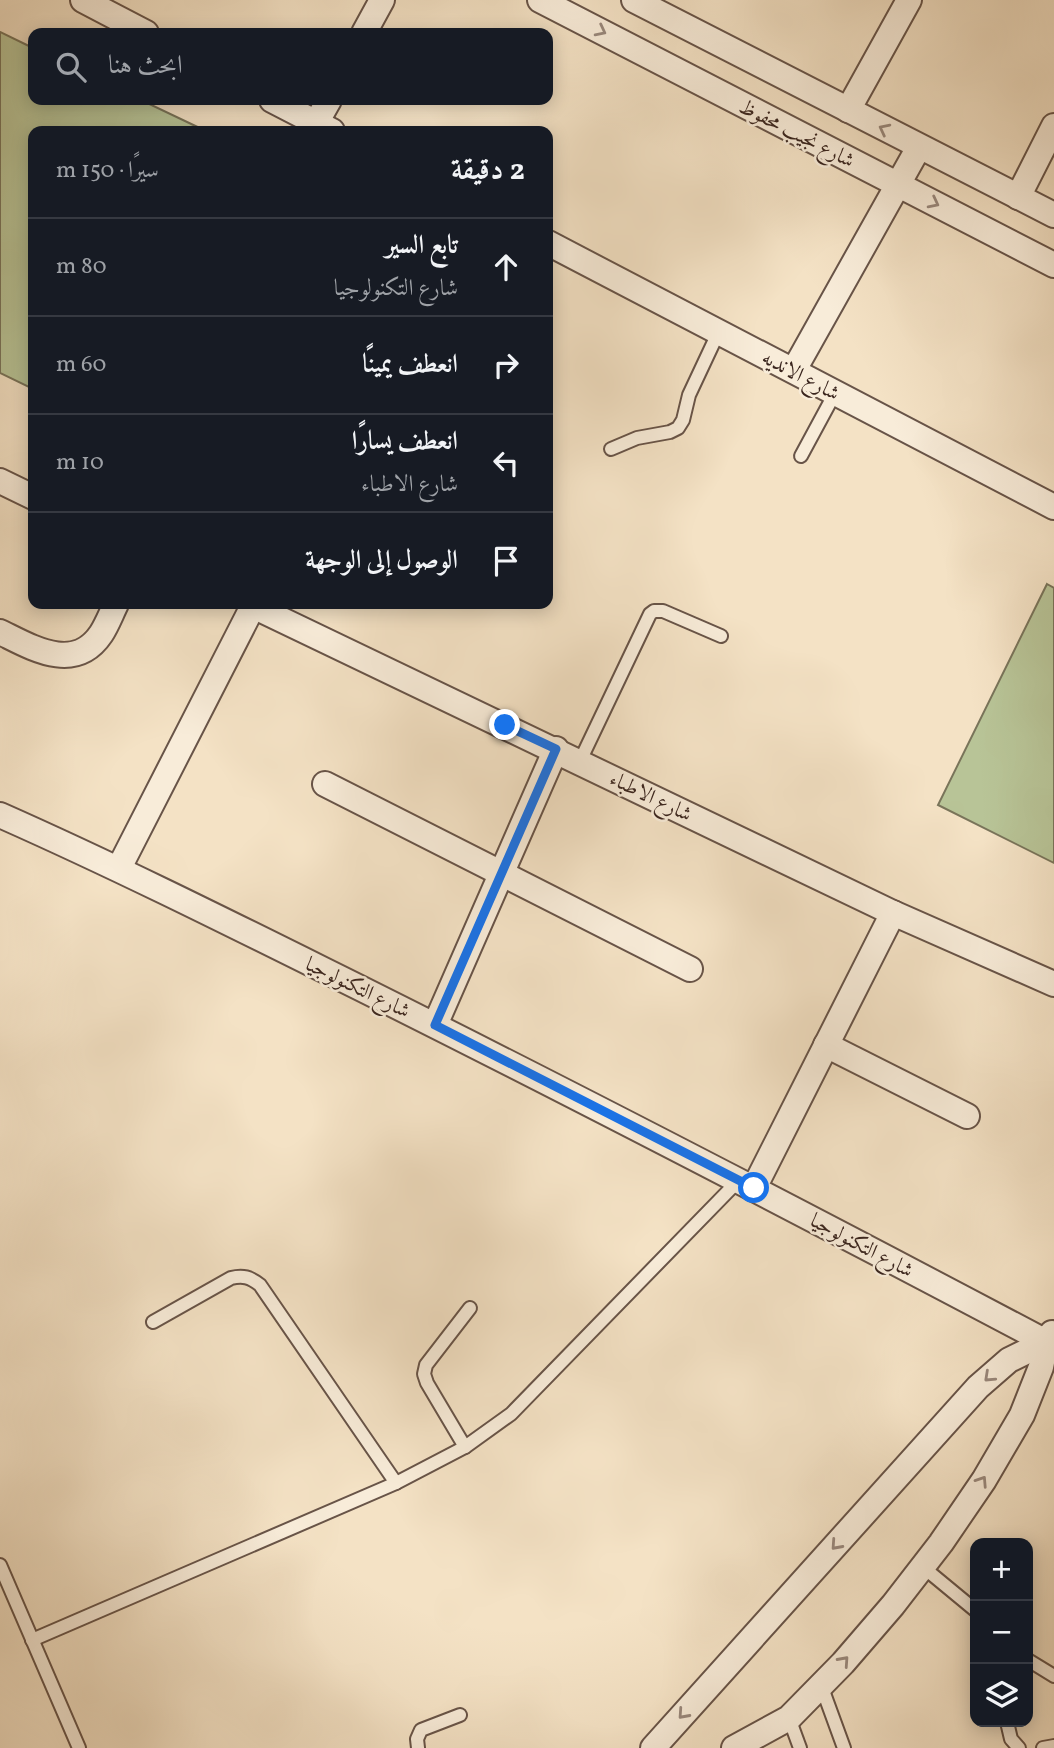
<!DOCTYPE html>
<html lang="ar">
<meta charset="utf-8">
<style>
:root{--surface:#171b24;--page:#242831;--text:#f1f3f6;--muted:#9ea1a6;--line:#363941}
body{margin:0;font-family:Vollkorn,Amiri,serif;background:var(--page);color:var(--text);direction:rtl}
.controls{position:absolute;right:21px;bottom:21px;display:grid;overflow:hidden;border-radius:14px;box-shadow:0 4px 18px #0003}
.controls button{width:63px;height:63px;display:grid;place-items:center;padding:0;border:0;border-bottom:2px solid var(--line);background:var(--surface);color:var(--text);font:35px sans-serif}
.stop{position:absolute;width:21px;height:21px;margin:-16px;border:5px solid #1a73e8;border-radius:50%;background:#fff}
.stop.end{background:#1a73e8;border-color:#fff;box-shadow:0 2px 7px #0008}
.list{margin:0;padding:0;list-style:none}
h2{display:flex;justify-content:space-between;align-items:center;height:91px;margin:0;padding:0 28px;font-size:30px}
h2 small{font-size:23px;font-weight:400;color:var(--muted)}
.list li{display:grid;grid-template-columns:46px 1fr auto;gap:21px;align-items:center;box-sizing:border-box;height:98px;padding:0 28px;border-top:2px solid var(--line)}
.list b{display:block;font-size:26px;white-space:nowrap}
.list p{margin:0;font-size:23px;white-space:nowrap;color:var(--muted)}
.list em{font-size:23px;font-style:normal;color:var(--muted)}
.icon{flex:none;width:38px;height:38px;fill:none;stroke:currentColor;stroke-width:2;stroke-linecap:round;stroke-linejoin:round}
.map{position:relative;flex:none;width:1054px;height:1748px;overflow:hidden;direction:ltr}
.search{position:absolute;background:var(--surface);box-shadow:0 4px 18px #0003;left:28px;top:28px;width:525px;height:77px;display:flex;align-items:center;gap:18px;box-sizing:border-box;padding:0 24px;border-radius:14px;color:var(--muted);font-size:26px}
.panel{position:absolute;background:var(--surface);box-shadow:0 4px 18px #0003;left:28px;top:126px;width:525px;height:483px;border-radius:14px;direction:rtl}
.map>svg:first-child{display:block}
.green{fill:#b8c497;stroke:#79745a;stroke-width:2}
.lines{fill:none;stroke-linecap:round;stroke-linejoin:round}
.lane-casing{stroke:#685448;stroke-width:16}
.street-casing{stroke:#685448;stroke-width:28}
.lane{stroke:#f8ecd9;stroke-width:12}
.street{stroke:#f8ecd9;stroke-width:24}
.oneway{stroke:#99887c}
.route{stroke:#1a73e8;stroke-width:9}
.labels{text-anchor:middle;stroke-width:5;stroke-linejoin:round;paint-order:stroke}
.street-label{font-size:21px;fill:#3a251e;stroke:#f8ecd9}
</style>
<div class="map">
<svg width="1054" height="1748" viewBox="0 0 1054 1748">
<rect width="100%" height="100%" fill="#f4e2c5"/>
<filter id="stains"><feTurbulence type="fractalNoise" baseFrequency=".00286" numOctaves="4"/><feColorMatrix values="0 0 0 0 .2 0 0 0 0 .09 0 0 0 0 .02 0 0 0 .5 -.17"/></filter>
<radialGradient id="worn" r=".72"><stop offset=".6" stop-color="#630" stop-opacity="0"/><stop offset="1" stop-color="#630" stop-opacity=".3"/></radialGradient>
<g class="green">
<polygon points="0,32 33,48 33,100 141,100 206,131 33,131 33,389 0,373"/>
<polygon points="1047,584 1054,588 1054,863 938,805"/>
</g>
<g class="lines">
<defs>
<g id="lane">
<polyline points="611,449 637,438 670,432 678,428 683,420 689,395 719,331"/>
<polyline points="801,456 835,393"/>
<polyline points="580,761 650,614 654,611 663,611 721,636"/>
<path d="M 153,1322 L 231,1278 C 243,1275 250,1277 260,1285 L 396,1483"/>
<polyline points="465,1447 427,1383 424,1374 426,1365 470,1308"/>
<polyline points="0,1565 79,1748"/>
<polyline points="923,1567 975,1610"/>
<polyline points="32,1640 396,1483 465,1447 511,1414 739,1180"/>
<polyline points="1028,1660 1054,1676"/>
<polyline points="821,1685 844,1748"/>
<polyline points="789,1718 800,1748"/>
<polyline points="1007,1722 1011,1739 1019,1748"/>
<polyline points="418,1748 417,1739 421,1730 460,1715"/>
<polyline points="1043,1748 1054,1746"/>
</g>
<g id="street">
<polyline points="83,0 146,33"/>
<polyline points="540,0 1054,265"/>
<polyline points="634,0 1054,215"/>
<polyline points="364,33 382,0"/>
<polyline points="272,100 332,131"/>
<polyline points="848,110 909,0"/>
<polyline points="316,123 329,100"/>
<polyline points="1018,197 1054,126"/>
<polyline points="548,243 1054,507"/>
<polyline points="794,370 919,147"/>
<polyline points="0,481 33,497"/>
<polyline points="249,604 893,913 1054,984"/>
<path d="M 0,632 C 31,647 74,674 101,634 C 107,625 111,614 116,604"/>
<polyline points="325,784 690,969"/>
<path d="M 0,815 C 124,870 245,931 366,991 C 594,1105 821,1223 1046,1342"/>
<polyline points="119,868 253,606"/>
<polyline points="435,1025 556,749"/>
<polyline points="826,1045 967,1116"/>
<polyline points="754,1188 893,913"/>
<polyline points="653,1748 978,1387 1009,1360 1046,1342"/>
<polyline points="734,1748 789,1718 843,1663 893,1605 941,1543 984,1480 1022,1415 1041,1367 1046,1342 1052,1333"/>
</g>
</defs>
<use href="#lane" class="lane-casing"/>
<use href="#street" class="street-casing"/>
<use href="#lane" class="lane"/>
<use href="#street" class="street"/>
</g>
<defs><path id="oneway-chevron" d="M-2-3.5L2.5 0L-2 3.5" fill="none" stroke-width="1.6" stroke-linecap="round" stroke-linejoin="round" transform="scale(1.75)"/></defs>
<g class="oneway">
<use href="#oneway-chevron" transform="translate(601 31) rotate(27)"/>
<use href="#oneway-chevron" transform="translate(884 129) rotate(-153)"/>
<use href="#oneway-chevron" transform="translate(934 203) rotate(27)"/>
<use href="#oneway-chevron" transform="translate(989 1377) rotate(137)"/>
<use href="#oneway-chevron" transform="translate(982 1481) rotate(-57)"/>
<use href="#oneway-chevron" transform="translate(836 1545) rotate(132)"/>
<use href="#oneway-chevron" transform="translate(844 1661) rotate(-48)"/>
<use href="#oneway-chevron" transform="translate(683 1714) rotate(132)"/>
</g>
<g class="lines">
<polyline class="route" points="505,725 556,749 435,1025 754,1188"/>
</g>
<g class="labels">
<g class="street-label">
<text transform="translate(797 133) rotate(27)" y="7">شارع نجيب محفوظ</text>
<text transform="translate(801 375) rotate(28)" y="7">شارع الانديه</text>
<text transform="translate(651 796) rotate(26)" y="7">شارع الاطباء</text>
<text transform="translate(358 987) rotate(26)" y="7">شارع التكنولوجيا</text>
<text transform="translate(862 1245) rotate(28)" y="7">شارع التكنولوجيا</text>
</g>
</g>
<rect width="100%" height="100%" filter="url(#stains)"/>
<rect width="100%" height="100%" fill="url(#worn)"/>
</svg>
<div class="controls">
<button>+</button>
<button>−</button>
<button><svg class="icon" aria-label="layers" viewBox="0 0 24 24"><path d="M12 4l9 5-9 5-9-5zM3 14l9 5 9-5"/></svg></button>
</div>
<div class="stop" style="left:754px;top:1188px"></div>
<div class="stop end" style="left:505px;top:725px"></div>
<div class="search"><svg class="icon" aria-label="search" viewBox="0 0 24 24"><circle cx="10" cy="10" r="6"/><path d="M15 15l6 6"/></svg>ابحث هنا</div>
<section class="panel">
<h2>2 دقيقة<small>سيرًا · 150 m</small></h2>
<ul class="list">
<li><svg class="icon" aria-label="ahead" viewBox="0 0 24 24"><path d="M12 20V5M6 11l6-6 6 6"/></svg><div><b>تابع السير</b><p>شارع التكنولوجيا</p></div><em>80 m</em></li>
<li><svg class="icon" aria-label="right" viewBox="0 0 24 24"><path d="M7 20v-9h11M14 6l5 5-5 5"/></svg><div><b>انعطف يمينًا</b></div><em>60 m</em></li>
<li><svg class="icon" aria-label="left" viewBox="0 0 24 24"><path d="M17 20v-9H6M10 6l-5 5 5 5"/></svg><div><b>انعطف يسارًا</b><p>شارع الاطباء</p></div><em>10 m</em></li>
<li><svg class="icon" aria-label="arrive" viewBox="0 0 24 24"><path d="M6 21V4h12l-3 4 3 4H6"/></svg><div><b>الوصول إلى الوجهة</b></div></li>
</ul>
</section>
</div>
